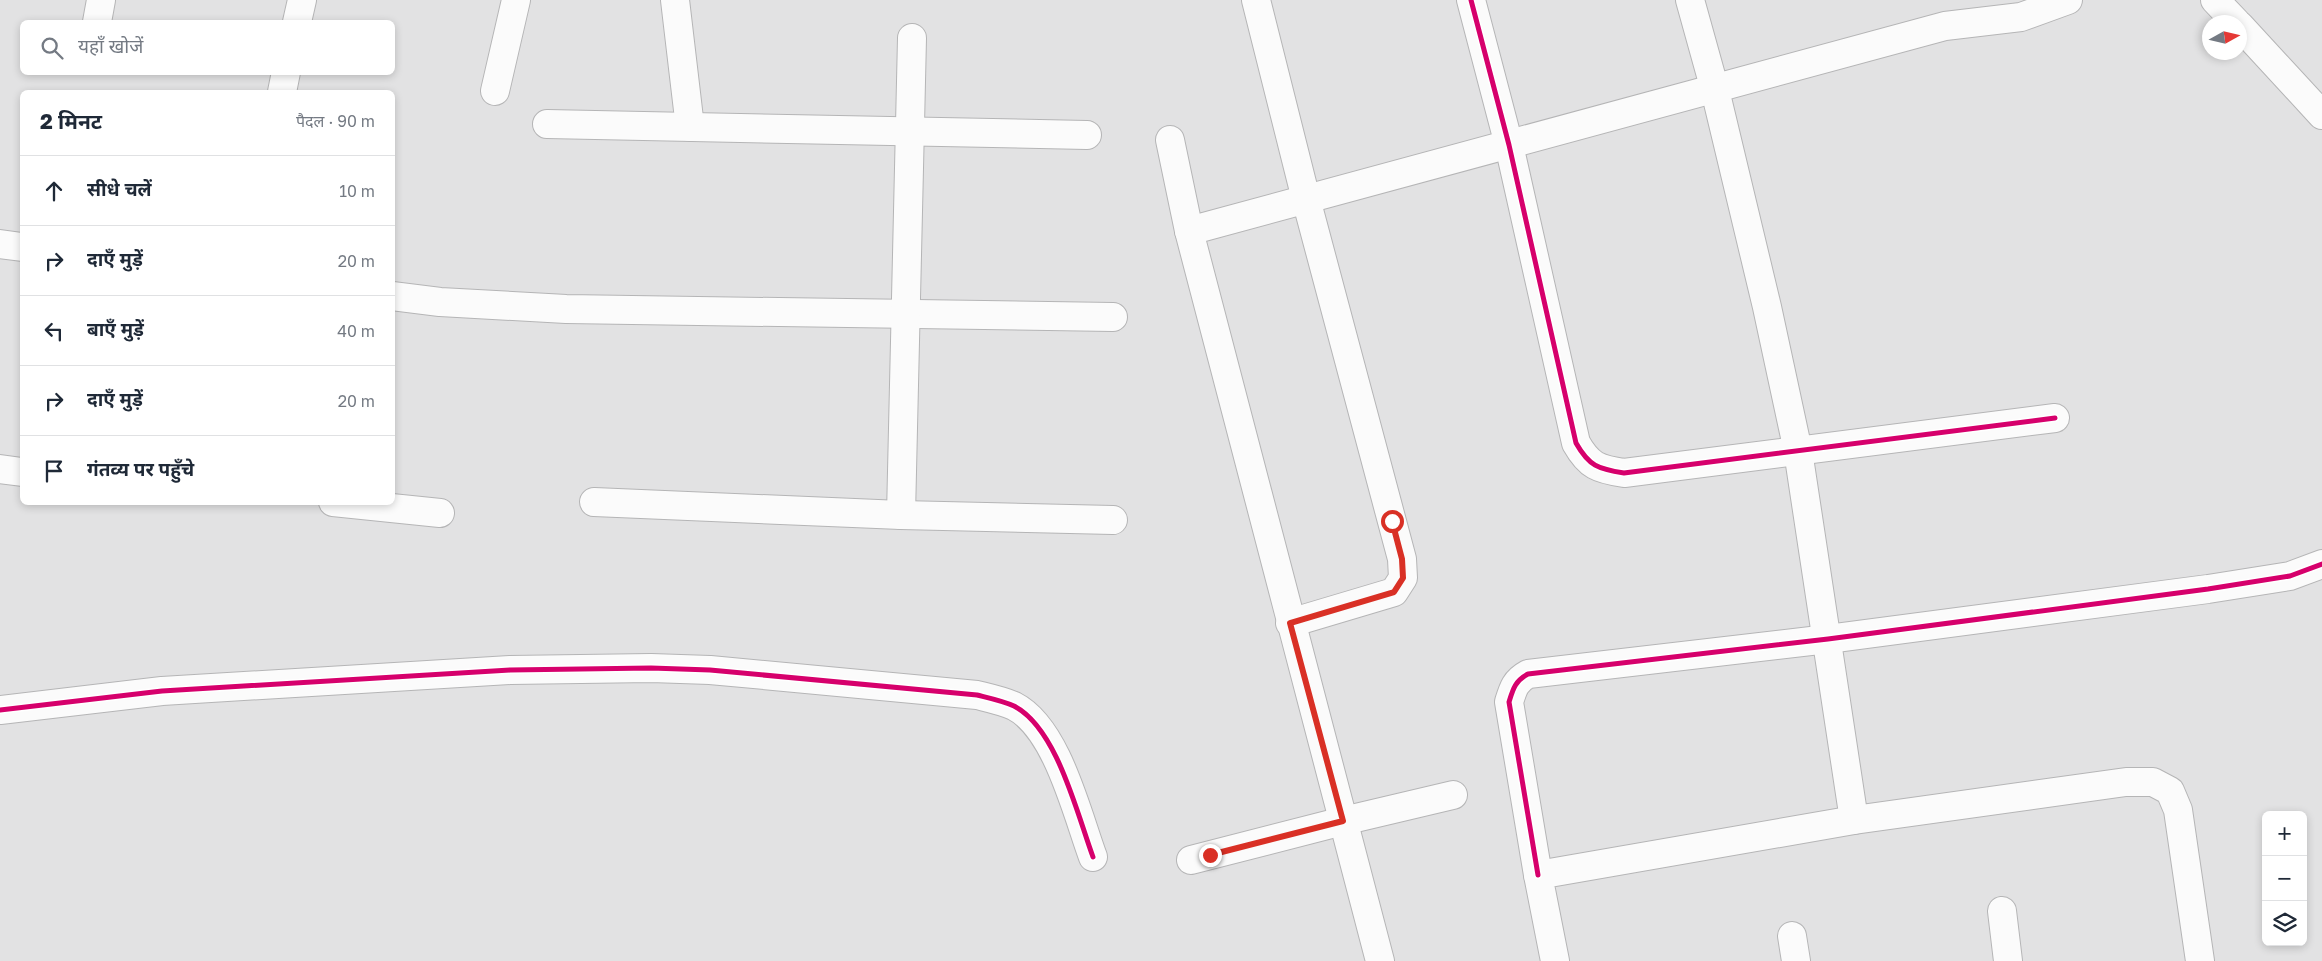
<!DOCTYPE html>
<html lang="hi">
<meta charset="utf-8">
<style>
:root{--surface:#fff;--page:#f2f2f3;--text:#1f2937;--muted:#747a83;--line:#e0e1e3}
body{margin:0;font-family:"Golos Text","Noto Sans Devanagari",sans-serif;background:var(--page);color:var(--text)}
.controls{position:absolute;right:15px;bottom:15px;display:grid;overflow:hidden;border-radius:8px;box-shadow:0 2px 8px #0003}
.controls button{width:45px;height:45px;display:grid;place-items:center;padding:0;border:0;border-bottom:1px solid var(--line);background:var(--surface);color:var(--text);font:25px sans-serif}
.compass{position:absolute;left:2202px;top:15px;width:45px;height:45px;border-radius:50%;background:var(--surface);box-shadow:0 2px 8px #0003;rotate:82deg}
.stop{position:absolute;width:15px;height:15px;margin:-11px;border:4px solid #d93025;border-radius:50%;background:#fff}
.stop.end{background:#d93025;border-color:#fff;box-shadow:0 1px 5px #0008}
.list{margin:0;padding:0;list-style:none}
h2{display:flex;justify-content:space-between;align-items:center;height:65px;margin:0;padding:0 20px;font-size:21px}
h2 small{font-size:16px;font-weight:400;color:var(--muted)}
.list li{display:grid;grid-template-columns:32px 1fr auto;gap:15px;align-items:center;box-sizing:border-box;height:70px;padding:0 20px;border-top:1px solid var(--line)}
.list b{display:block;font-size:19px;white-space:nowrap}
.list em{font-size:16px;font-style:normal;color:var(--muted)}
.icon{flex:none;width:28px;height:28px;fill:none;stroke:currentColor;stroke-width:2;stroke-linecap:round;stroke-linejoin:round}
.map{position:relative;flex:none;width:2322px;height:961px;overflow:hidden}
.search{position:absolute;background:var(--surface);box-shadow:0 2px 8px #0003;left:20px;top:20px;width:375px;height:55px;display:flex;align-items:center;gap:12px;box-sizing:border-box;padding:0 18px;border-radius:8px;color:var(--muted);font-size:19px}
.panel{position:absolute;background:var(--surface);box-shadow:0 2px 8px #0003;left:20px;top:90px;width:375px;height:415px;border-radius:8px}
.map>svg:first-child{display:block}
.lines{fill:none;stroke-linecap:round;stroke-linejoin:round}
.minor-casing{stroke:#b5b5b6;stroke-width:30}
.minor{stroke:#fbfbfb;stroke-width:28}
.cycleway-casing{stroke:#fff;stroke-width:8}
.cycleway{stroke:#d6006c;stroke-width:5}
.route{stroke:#d93025;stroke-width:6}
</style>
<div class="map">
<svg width="2322" height="961" viewBox="0 0 2322 961">
<rect width="100%" height="100%" fill="#e2e2e3"/>
<g class="lines">
<defs>
<g id="minor">
<polyline points="675,0 690,127"/>
<polyline points="1256,0 1306,199 1402,559 1403,578 1394,592 1290,623"/>
<path d="M 1471,0 L 1509,145 L 1576,443 C 1589,466 1598,469 1624,473 L 2055,418"/>
<polyline points="1690,0 1715,90 1767,307 1798,451 1854,820"/>
<polyline points="2215,0 2236,22"/>
<polyline points="97,22 101,0"/>
<polyline points="297,22 302,0"/>
<polyline points="2240,26 2322,115"/>
<polyline points="495,91 516,0"/>
<polyline points="282,92 286,72"/>
<polyline points="547,124 1087,135"/>
<polyline points="1170,140 1189,231 1380,961"/>
<polyline points="1189,231 1945,26 2021,17 2068,0"/>
<polyline points="0,244 22,247"/>
<polyline points="392,296 440,302 566,309 1113,317"/>
<polyline points="0,469 22,472"/>
<polyline points="333,502 440,513"/>
<polyline points="594,502 901,515 1113,520"/>
<polyline points="901,515 912,38"/>
<path d="M 0,710 L 162,691 L 510,670 L 651,668 L 710,670 L 977,695 C 989,698 1003,701 1014,706 C 1057,728 1077,814 1093,857"/>
<polyline points="1191,860 1343,821 1453,795"/>
<path d="M 1538,875 L 1509,702 C 1513,689 1515,681 1528,674 L 1828,639 L 2208,589 L 2290,576 L 2322,564"/>
<polyline points="2002,911 2008,961"/>
<polyline points="1792,936 1796,961"/>
<polyline points="1555,961 1538,875 1854,820 2126,782 2153,782 2170,791 2178,810 2200,961"/>
</g>
</defs>
<use href="#minor" class="minor-casing"/>
<use href="#minor" class="minor"/>
<defs>
<g id="cycleway">
<path d="M 1471,0 L 1509,145 L 1576,443 C 1589,466 1598,469 1624,473 L 2055,418"/>
<path d="M 0,710 L 162,691 L 510,670 L 651,668 L 710,670 L 977,695 C 989,698 1003,701 1014,706 C 1057,728 1077,814 1093,857"/>
<path d="M 1538,875 L 1509,702 C 1513,689 1515,681 1528,674 L 1828,639 L 2208,589 L 2290,576 L 2322,564"/>
</g>
</defs>
<use href="#cycleway" class="cycleway-casing"/>
<use href="#cycleway" class="cycleway"/>
</g>
<g class="lines">
<polyline class="route" points="1210,855 1343,821 1290,623 1394,592 1403,578 1402,559 1392,521"/>
</g>
</svg>
<div class="controls">
<button>+</button>
<button>−</button>
<button><svg class="icon" aria-label="layers" viewBox="0 0 24 24"><path d="M12 4l9 5-9 5-9-5zM3 14l9 5 9-5"/></svg></button>
</div>
<svg class="compass" viewBox="-18 -18 36 36"><path d="M0-13l5 13h-10z" fill="#e53935"/><path d="M0 13l5-13h-10z" fill="#747a83"/></svg>
<div class="stop" style="left:1392px;top:521px"></div>
<div class="stop end" style="left:1210px;top:855px"></div>
<div class="search"><svg class="icon" aria-label="search" viewBox="0 0 24 24"><circle cx="10" cy="10" r="6"/><path d="M15 15l6 6"/></svg>यहाँ खोजें</div>
<section class="panel">
<h2>2 मिनट<small>पैदल · 90 m</small></h2>
<ul class="list">
<li><svg class="icon" aria-label="ahead" viewBox="0 0 24 24"><path d="M12 20V5M6 11l6-6 6 6"/></svg><div><b>सीधे चलें</b></div><em>10 m</em></li>
<li><svg class="icon" aria-label="right" viewBox="0 0 24 24"><path d="M7 20v-9h11M14 6l5 5-5 5"/></svg><div><b>दाएँ मुड़ें</b></div><em>20 m</em></li>
<li><svg class="icon" aria-label="left" viewBox="0 0 24 24"><path d="M17 20v-9H6M10 6l-5 5 5 5"/></svg><div><b>बाएँ मुड़ें</b></div><em>40 m</em></li>
<li><svg class="icon" aria-label="right" viewBox="0 0 24 24"><path d="M7 20v-9h11M14 6l5 5-5 5"/></svg><div><b>दाएँ मुड़ें</b></div><em>20 m</em></li>
<li><svg class="icon" aria-label="arrive" viewBox="0 0 24 24"><path d="M6 21V4h12l-3 4 3 4H6"/></svg><div><b>गंतव्य पर पहुँचे</b></div></li>
</ul>
</section>
</div>
